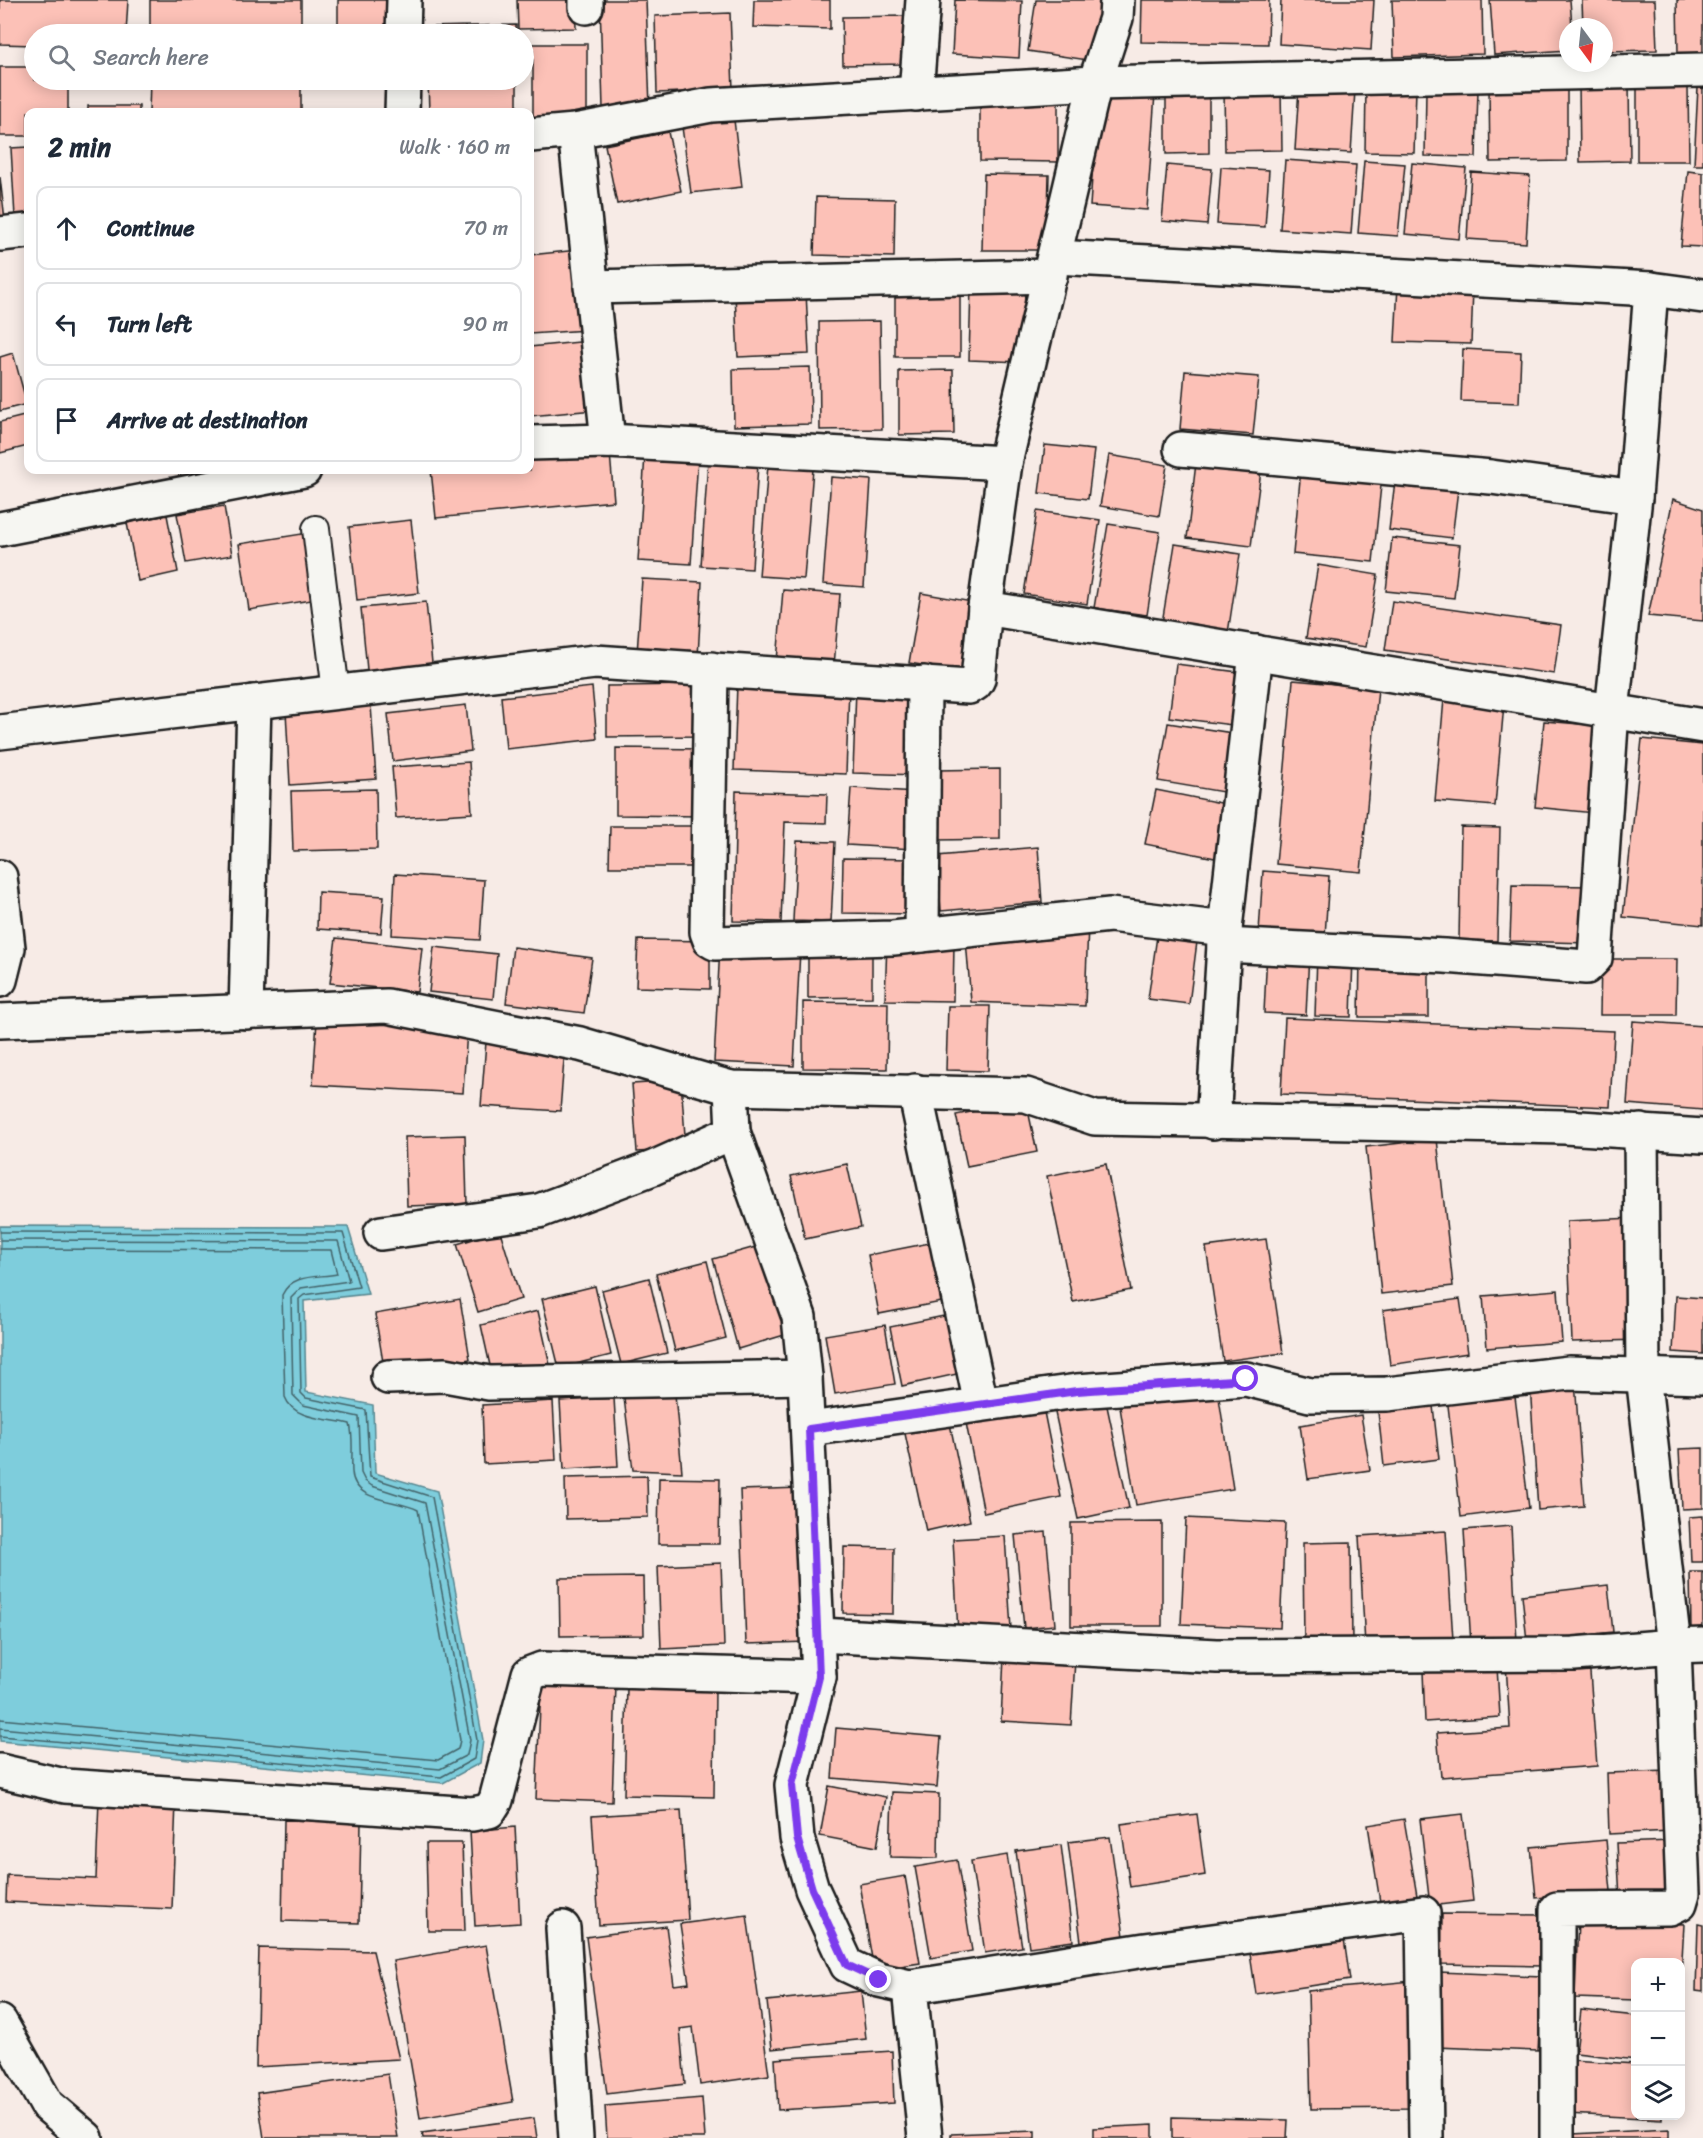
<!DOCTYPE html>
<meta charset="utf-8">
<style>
:root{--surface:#fff;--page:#f6f6f7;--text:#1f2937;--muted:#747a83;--line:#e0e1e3}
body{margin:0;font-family:Sriracha,sans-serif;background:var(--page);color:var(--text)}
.controls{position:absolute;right:18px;bottom:18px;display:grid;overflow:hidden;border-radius:12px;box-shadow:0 3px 15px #0003}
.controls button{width:54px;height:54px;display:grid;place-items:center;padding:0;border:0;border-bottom:2px solid var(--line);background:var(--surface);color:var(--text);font:30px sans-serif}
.compass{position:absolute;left:1559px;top:18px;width:54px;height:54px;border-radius:50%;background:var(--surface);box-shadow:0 3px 15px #0003;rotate:165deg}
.stop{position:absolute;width:18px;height:18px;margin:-14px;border:4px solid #7c3aed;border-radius:50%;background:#fff}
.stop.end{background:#7c3aed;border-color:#fff;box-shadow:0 2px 6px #0008}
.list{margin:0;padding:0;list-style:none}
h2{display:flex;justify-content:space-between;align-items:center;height:78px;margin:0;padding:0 24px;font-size:26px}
h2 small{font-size:20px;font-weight:400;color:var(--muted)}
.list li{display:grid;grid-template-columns:39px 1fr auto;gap:18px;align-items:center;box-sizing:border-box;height:84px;margin:0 12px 12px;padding:0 12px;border:2px solid var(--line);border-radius:12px}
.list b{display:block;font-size:22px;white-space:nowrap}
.list em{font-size:20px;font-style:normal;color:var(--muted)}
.icon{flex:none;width:33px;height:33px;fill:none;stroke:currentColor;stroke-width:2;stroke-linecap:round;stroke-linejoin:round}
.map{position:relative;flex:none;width:1703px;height:2138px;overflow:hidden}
.search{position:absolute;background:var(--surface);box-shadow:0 3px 15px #0003;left:24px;top:24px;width:510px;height:66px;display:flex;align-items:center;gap:15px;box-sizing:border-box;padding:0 21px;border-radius:33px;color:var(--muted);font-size:22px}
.panel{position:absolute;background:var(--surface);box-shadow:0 3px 15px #0003;left:24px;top:108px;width:510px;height:366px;border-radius:12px}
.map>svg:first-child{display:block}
.water{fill:#7ecddc;stroke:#57868f;stroke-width:1.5}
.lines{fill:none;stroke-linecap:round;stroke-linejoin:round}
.shore{stroke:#436369;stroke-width:1.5}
.building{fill:#fcc1b7;stroke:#1c1c1c;stroke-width:1.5}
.service-casing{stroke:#1c1c1c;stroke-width:30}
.minor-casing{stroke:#1c1c1c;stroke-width:38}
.service{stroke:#f6f6f2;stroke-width:26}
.minor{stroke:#f6f6f2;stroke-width:33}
.route{stroke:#7c3aed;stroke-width:8}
</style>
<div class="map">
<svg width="1703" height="2138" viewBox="0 0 1703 2138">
<rect width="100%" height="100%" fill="#f7ebe6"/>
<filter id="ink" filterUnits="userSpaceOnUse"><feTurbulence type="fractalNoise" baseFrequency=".0167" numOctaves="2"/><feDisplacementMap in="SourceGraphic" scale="12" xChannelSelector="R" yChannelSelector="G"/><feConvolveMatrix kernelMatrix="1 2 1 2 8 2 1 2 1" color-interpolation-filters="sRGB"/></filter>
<g filter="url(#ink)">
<polygon class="water" points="0,1226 348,1227 368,1294 304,1301 306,1392 373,1405 375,1473 437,1491 483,1740 480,1763 443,1783 0,1741"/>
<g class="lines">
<g class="shore">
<polyline points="0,1232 343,1233 359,1287 304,1295 299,1299 301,1393 306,1398 366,1410 370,1477 432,1497 477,1740 474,1759 441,1777 0,1736"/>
<polyline points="0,1240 338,1241 349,1281 301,1288 291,1298 293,1395 303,1405 359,1417 361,1473 365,1481 372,1486 425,1503 470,1740 467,1755 440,1769 0,1728"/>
<path d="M 0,1249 L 331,1250 L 337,1274 C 317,1278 292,1273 282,1295 L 285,1397 C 294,1421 329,1418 350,1424 C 354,1439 351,1456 352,1472 C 354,1503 397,1499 418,1510 L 460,1740 L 458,1749 L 438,1760 L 0,1719"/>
</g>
</g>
<g class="building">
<polygon points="0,0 128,0 126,34 34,34 34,45 0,44"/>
<rect x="150" y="0" width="151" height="34"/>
<rect x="338" y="0" width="63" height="33"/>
<polygon points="517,0 575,0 576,28 518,29"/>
<polygon points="600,0 646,0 650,107 603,109"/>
<polygon points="754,0 830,0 830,29 753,27"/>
<polygon points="955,0 1022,1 1019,58 952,54"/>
<polygon points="1036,0 1103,0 1094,61 1028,51"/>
<polygon points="1142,0 1269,0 1268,44 1141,42"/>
<polygon points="1281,0 1374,0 1371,50 1279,44"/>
<polygon points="1392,0 1482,0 1483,54 1394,57"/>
<polygon points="1490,0 1570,0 1572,27 1568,27 1568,50 1494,55"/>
<polygon points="1582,0 1655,0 1657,50 1604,51 1604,27 1583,27"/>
<polygon points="1677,0 1703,0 1703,53 1678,54"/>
<polygon points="730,13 733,90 657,93 655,16"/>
<polygon points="904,16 905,64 843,65 842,17"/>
<polygon points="516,25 516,34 428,34 427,27"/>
<polygon points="533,44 587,44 587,116 533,117"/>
<polygon points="0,67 34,67 34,80 68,80 68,112 28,112 28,136 0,136"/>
<polygon points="150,80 301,80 301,112 149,112"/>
<polygon points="324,80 396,80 396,86 324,85"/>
<polygon points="428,80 517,80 517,112 429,112"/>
<polygon points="1629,82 1630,161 1580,162 1579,83"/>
<polygon points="1567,86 1567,161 1490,162 1489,88"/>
<polygon points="1366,87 1416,89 1414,153 1365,152"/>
<polygon points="1637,87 1688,87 1689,161 1637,161"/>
<polygon points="1698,87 1703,87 1703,165 1694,165"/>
<polygon points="1299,88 1355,90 1351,153 1295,150"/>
<polygon points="1209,89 1209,153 1166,154 1166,90"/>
<polygon points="1281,89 1282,150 1225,151 1224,90"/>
<polygon points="1426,89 1478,90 1476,157 1425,156"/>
<polygon points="1098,90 1155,93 1147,210 1090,206"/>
<polygon points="980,94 1058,94 1058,162 980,161"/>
<rect x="88" y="106" width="51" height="6"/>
<polygon points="734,120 742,187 691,193 682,127"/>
<polygon points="668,132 681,191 617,204 605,145"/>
<polygon points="28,147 28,217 15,217 11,148"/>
<polygon points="1285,160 1356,165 1351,234 1280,229"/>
<polygon points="1364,161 1405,164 1398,236 1358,233"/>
<polygon points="1412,163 1466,168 1459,239 1405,234"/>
<polygon points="1167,165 1212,169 1207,225 1162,221"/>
<polygon points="1221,167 1269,170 1265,227 1217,224"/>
<polygon points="1688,171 1703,173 1703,247 1681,246"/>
<polygon points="1471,172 1530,176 1526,243 1467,239"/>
<polygon points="984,174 1049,175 1047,250 982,250"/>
<polygon points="0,177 5,221 0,221"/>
<polygon points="816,197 895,199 894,257 814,255"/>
<polygon points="578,250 586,330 530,334 530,255"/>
<polygon points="1398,285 1473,288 1471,344 1395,342"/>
<polygon points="971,286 1025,287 1023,362 969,360"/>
<polygon points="806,292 809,354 738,357 735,294"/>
<polygon points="960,295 960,357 895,357 895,296"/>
<polygon points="880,321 882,429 820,430 819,322"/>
<polygon points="589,341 594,410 530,416 530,347"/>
<polygon points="1463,349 1521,352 1519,403 1461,401"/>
<polygon points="13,353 27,404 0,411 0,357"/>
<polygon points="810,367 811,424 734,426 733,369"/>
<polygon points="953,370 954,434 899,435 899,371"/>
<polygon points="1185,371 1259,377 1253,435 1180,429"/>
<polygon points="28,415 28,446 0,453 0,422"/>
<polygon points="1045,445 1094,450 1088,499 1039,493"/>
<polygon points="610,453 614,501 436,518 431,470 530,470 530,461"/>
<polygon points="645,455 698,458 691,564 638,561"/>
<polygon points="1109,455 1167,465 1159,516 1100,506"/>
<polygon points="1197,455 1262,463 1251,546 1187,538"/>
<polygon points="708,460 758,463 752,569 701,566"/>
<polygon points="768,465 813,469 804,579 759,576"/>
<polygon points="1301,469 1382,476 1373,562 1293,554"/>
<polygon points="1396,473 1459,481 1452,538 1389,530"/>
<polygon points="831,477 871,480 864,587 823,584"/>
<polygon points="1673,499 1703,509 1703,621 1648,616"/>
<polygon points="224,506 232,555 186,563 177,514"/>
<polygon points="1037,511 1100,520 1087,604 1024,594"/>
<polygon points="167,515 178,572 138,581 127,523"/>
<polygon points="411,520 419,593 357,600 349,527"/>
<polygon points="1108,524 1160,532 1147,615 1094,608"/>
<polygon points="308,533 318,599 249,610 239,544"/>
<polygon points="1392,538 1460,545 1454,598 1386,591"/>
<polygon points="1175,544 1240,554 1228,633 1162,623"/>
<polygon points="1318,565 1378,575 1366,647 1306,638"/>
<polygon points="642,579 702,582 698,657 637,654"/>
<polygon points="783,590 840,594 834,666 777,661"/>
<polygon points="921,593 978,603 966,672 909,663"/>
<polygon points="1392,601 1561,625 1554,674 1385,650"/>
<polygon points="426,602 433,673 368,680 361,608"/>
<polygon points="1176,664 1238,672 1232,725 1169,717"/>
<polygon points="1293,680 1378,688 1361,872 1276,864"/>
<polygon points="737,684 849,687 846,774 734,770"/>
<polygon points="703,685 704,736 607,737 607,686"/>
<polygon points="592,687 597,739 506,749 501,697"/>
<polygon points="856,688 922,690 919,775 853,773"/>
<polygon points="1444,699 1504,704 1495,806 1435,801"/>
<polygon points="371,705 376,779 290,785 286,711"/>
<polygon points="466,705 471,751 393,761 388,714"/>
<polygon points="1544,721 1603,726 1594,813 1535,807"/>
<polygon points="1168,723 1232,733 1223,792 1158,781"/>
<polygon points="1642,739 1703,745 1703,925 1623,917"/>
<polygon points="616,748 705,749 703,816 616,815"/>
<polygon points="469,762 472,813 396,818 392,767"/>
<polygon points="1000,769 1000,839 937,840 936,770"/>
<polygon points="851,788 916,792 913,849 847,845"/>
<polygon points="376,789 377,849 293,851 291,791"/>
<polygon points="1156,790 1231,805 1220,859 1145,844"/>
<polygon points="736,791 827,794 826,823 785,822 781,922 733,921"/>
<polygon points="610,826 707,826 707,867 609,867"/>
<polygon points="1461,827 1500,828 1497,941 1459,940"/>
<polygon points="797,841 835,842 831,922 793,921"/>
<polygon points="1038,847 1042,902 941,911 937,856"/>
<polygon points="843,858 916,859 914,914 842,913"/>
<polygon points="1263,871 1329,876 1325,936 1259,932"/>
<polygon points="395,874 484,880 480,940 392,935"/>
<polygon points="1512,885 1592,886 1591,943 1510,941"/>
<polygon points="318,892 384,896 381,933 317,929"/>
<polygon points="1088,924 1085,1006 971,1002 966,940"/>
<polygon points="1158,929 1198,934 1189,1004 1148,999"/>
<polygon points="336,938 422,948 417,992 330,983"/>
<polygon points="638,940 710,941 710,989 636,987"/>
<polygon points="887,942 954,943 953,1001 885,1000"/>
<polygon points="720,946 800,950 794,1066 714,1062"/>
<polygon points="808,946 872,946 872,997 808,998"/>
<polygon points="434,947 497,954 493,999 429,992"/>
<polygon points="513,947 592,958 584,1013 506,1003"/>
<polygon points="1267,951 1309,953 1306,1015 1264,1013"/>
<polygon points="1317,955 1353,956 1351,1017 1315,1016"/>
<polygon points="1429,957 1429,1017 1359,1017 1360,958"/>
<polygon points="1601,959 1677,959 1676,1015 1600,1015"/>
<polygon points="803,1002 888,1003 887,1069 803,1068"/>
<polygon points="948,1006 990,1006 988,1071 946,1070"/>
<polygon points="1285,1018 1614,1031 1610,1107 1281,1094"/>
<polygon points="317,1020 467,1029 463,1093 313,1085"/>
<polygon points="1633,1021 1703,1026 1703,1110 1627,1104"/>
<polygon points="486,1042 565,1047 560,1111 481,1106"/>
<polygon points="681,1081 686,1149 637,1152 632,1084"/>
<polygon points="1026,1101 1037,1152 967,1166 956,1115"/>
<polygon points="465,1135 467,1204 407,1206 405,1137"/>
<polygon points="1437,1139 1453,1286 1381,1294 1366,1147"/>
<polygon points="847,1164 861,1227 805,1239 791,1176"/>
<polygon points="1106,1164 1131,1290 1073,1302 1047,1176"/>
<polygon points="1634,1218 1638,1340 1572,1342 1567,1221"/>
<polygon points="500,1231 521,1299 478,1312 457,1244"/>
<polygon points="1266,1239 1283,1353 1223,1361 1206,1247"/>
<polygon points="940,1241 952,1300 879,1314 868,1255"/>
<polygon points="766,1244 791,1333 738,1349 713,1259"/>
<polygon points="707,1261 726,1338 675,1351 656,1274"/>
<polygon points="649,1278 667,1353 621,1364 602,1290"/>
<polygon points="595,1286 611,1355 559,1368 542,1299"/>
<polygon points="1558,1290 1562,1342 1487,1348 1483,1296"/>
<polygon points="1676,1296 1703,1298 1703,1354 1673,1352"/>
<polygon points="460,1299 470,1359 385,1374 375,1314"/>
<polygon points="1460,1299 1468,1353 1390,1365 1383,1310"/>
<polygon points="538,1311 550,1365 493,1379 481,1325"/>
<polygon points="954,1314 966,1372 902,1386 890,1327"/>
<polygon points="885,1325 895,1384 835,1394 825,1335"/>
<polygon points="1575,1381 1584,1506 1538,1510 1530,1384"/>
<polygon points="1217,1385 1233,1489 1136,1505 1119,1401"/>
<polygon points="1514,1389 1529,1508 1461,1517 1447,1397"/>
<polygon points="675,1394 682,1472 633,1470 624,1398"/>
<polygon points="1105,1397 1129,1508 1078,1519 1054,1408"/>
<polygon points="614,1398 618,1466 564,1469 560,1401"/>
<polygon points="553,1401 556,1460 484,1464 482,1405"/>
<polygon points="1433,1406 1439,1459 1384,1466 1378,1412"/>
<polygon points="1043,1407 1061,1497 984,1513 966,1423"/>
<polygon points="1361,1415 1370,1470 1308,1479 1300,1425"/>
<polygon points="949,1419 970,1521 926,1531 904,1429"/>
<polygon points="1703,1448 1703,1508 1682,1509 1679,1449"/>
<polygon points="647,1476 648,1517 566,1519 565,1478"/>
<polygon points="659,1478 720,1479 719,1544 658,1544"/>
<polygon points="801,1488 806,1642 746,1644 740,1490"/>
<polygon points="1703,1516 1703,1562 1691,1562 1689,1517"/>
<polygon points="1186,1518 1285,1523 1280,1628 1181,1624"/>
<polygon points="1162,1522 1162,1626 1071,1626 1071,1523"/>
<polygon points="1511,1526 1517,1642 1471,1645 1464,1530"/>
<polygon points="1446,1531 1453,1640 1365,1645 1359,1536"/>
<polygon points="1046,1532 1055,1625 1024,1628 1015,1535"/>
<polygon points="1005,1536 1011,1629 958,1633 953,1539"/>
<polygon points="1351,1542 1352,1645 1304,1645 1303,1543"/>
<polygon points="844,1547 894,1548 893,1614 843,1613"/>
<polygon points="721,1563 724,1646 661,1649 658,1566"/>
<polygon points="1690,1572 1703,1572 1703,1629 1691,1629"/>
<polygon points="643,1577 644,1635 560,1636 559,1578"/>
<polygon points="1608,1585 1613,1632 1527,1641 1522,1595"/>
<polygon points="1004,1656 1075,1660 1071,1725 1001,1721"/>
<polygon points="1589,1659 1597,1766 1441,1777 1437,1733 1510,1728 1506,1664"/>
<polygon points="1497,1667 1500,1717 1425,1722 1423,1671"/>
<polygon points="541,1683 616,1685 612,1802 536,1799"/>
<polygon points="715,1687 714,1797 624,1795 627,1688"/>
<polygon points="836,1728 941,1737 937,1787 832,1778"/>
<polygon points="1669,1771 1671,1831 1609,1834 1607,1773"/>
<polygon points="829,1786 886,1797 877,1847 820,1836"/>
<polygon points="892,1792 939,1794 938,1858 890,1857"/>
<polygon points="99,1799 176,1802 172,1909 6,1902 7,1875 96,1879"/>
<polygon points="681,1810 688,1920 599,1925 592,1816"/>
<polygon points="1197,1814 1205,1875 1130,1887 1121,1824"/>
<polygon points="1463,1814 1473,1901 1430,1906 1420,1819"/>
<polygon points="1404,1819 1417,1896 1380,1902 1368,1825"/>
<polygon points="284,1820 361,1822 359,1923 282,1921"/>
<polygon points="515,1827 520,1923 475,1926 470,1831"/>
<polygon points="1110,1837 1124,1936 1081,1942 1068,1842"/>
<polygon points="1606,1840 1611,1891 1536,1898 1531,1847"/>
<polygon points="1672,1841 1675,1897 1620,1899 1617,1843"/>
<polygon points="426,1843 462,1843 465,1931 428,1931"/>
<polygon points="1061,1845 1073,1941 1029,1947 1016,1851"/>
<polygon points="1007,1855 1022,1947 985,1953 971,1861"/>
<polygon points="957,1860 972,1951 931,1958 915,1867"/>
<polygon points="905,1876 920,1963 874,1970 859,1884"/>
<polygon points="1442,1914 1543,1915 1542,1966 1441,1964"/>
<polygon points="747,1915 769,2075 700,2085 693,2027 680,2029 685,2084 607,2094 586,1937 666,1926 674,1985 689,1983 680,1924"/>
<polygon points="1578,1919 1684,1924 1680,1993 1680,1962 1636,1962 1636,2000 1575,1998"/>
<polygon points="1698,1924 1703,1925 1703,1991 1696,1990"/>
<polygon points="1343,1933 1350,1980 1256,1994 1249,1947"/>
<polygon points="486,1945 513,2102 420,2118 393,1961"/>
<polygon points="259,1948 373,1951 399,2059 256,2067"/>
<polygon points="1438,1972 1542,1976 1538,2051 1435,2047"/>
<polygon points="1412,1981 1412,2108 1311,2109 1308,1991"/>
<polygon points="861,1991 866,2039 772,2049 767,2001"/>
<polygon points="1581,2010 1636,2016 1636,2060 1576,2053"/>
<polygon points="892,2051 894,2103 778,2110 775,2059"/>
<polygon points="1570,2060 1636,2064 1636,2116 1662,2116 1662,2119 1567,2114"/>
<polygon points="388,2074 398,2138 264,2138 257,2093"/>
<polygon points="702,2098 705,2138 607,2138 605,2106"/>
<polygon points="1172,2117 1288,2120 1287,2138 1172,2138"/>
<polygon points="534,2118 537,2138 423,2138 422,2133"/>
<polygon points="1153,2125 1153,2138 1094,2138 1094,2128"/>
<polygon points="1669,2129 1669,2138 1573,2138 1573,2134"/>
<polygon points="1035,2131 1035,2138 951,2138 951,2134"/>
</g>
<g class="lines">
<defs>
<polyline id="service" points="316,529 336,692"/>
<g id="minor">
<polyline points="586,0 586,7"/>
<polyline points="403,34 404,0"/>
<polyline points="916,94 923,0"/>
<polyline points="402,112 403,80"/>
<polyline points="575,131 608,441"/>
<polyline points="530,135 575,131 711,105 1095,83 1703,70"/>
<polyline points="0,234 28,231"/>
<polyline points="1055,257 1651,289 1703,296"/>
<polyline points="591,287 1050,276"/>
<polyline points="530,443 608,441 1005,463"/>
<polyline points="1181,449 1491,477 1635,497"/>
<polyline points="0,529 304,470"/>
<polyline points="985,608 1005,463 1095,83 1116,18 1117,0"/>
<polyline points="711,669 707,932 710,940 715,943 893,938 1110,915 1225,929"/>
<polyline points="0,732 595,662 969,687 975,684 978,679 985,608 1703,726"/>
<polyline points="0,877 8,948 0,980"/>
<polyline points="922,935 924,683"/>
<polyline points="1224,945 1445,956 1586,967 1595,958 1612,711 1635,497 1651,289"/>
<polyline points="246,1012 254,702"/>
<polyline points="0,1021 387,1006 580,1044 731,1088 1026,1095 1095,1118 1565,1127 1703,1136"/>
<polyline points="731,1088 733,1132 799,1317 805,1377 819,1677 792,1785 797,1838 812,1889 847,1965 879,1980 910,1987"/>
<polyline points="915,1091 981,1404"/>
<polyline points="1213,1122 1225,929 1256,652"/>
<polyline points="1641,1131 1643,1375 1674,1646 1703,1645"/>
<polyline points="381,1233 539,1211 653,1168 733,1132"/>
<polyline points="388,1377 445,1375 489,1383 805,1377"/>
<polyline points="809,1429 1077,1391 1246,1379 1310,1395 1387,1394 1569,1373 1703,1377"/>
<polyline points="819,1635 1217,1656 1574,1654 1674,1646 1683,1893 1680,1903 1670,1908 1557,1909 1557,2138"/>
<polyline points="0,1771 65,1786 472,1814 489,1811 496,1800 529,1674 542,1669 819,1677"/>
<polyline points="563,1928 576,2138"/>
<polyline points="0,2022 47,2105 86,2138"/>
<polyline points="925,2138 910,1987 1145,1950 1423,1913 1426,2138"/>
</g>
</defs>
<use href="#service" class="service-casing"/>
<use href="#minor" class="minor-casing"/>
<use href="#service" class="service"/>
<use href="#minor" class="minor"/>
</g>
</g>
<g class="lines" filter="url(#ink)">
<polyline class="route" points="879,1980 847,1965 812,1889 797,1838 792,1785 819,1677 809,1429 1077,1391 1246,1379"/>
</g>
</svg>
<div class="controls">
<button>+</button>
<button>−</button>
<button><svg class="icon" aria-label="layers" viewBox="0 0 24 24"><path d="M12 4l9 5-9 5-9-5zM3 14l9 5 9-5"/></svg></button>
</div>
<svg class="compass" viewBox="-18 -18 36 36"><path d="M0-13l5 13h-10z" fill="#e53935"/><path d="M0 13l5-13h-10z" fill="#747a83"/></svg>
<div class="stop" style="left:1246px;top:1379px"></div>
<div class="stop end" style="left:879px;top:1980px"></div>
<div class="search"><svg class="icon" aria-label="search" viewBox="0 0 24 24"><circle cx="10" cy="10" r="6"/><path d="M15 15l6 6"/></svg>Search here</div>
<section class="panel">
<h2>2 min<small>Walk · 160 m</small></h2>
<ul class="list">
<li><svg class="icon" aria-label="ahead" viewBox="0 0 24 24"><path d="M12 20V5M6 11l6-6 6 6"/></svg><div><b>Continue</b></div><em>70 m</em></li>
<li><svg class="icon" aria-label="left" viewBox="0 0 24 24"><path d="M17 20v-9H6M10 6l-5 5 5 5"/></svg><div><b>Turn left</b></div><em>90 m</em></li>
<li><svg class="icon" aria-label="arrive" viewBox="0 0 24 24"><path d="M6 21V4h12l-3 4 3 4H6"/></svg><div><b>Arrive at destination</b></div></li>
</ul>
</section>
</div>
